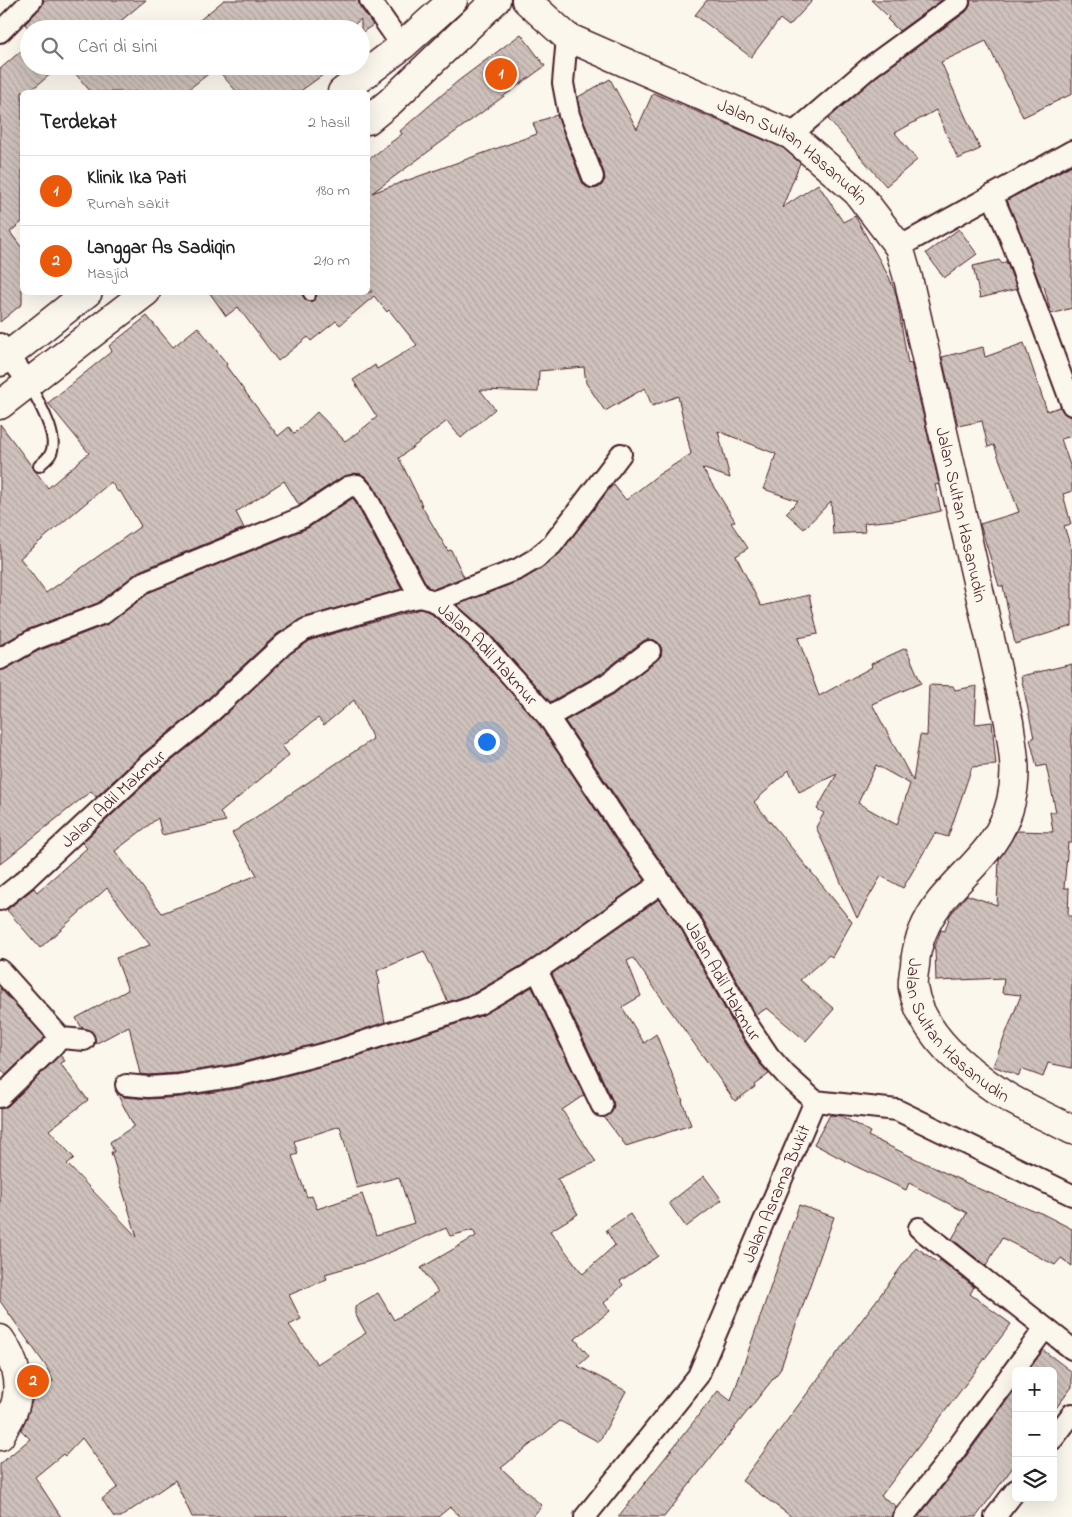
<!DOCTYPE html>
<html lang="id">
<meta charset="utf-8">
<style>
:root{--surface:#fff;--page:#f6f6f6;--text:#222;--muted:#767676;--line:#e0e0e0;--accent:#ea580c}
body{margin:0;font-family:"Indie Flower",sans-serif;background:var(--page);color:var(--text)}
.controls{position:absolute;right:15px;bottom:15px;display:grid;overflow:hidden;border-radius:8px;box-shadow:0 5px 20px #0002}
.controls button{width:45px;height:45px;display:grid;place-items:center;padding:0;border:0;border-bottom:1px solid var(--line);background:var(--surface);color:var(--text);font:25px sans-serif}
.you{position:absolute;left:486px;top:741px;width:18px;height:18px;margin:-12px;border:4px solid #fff;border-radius:50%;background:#1a73e8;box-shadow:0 0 0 8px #1a73e833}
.badge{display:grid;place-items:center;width:32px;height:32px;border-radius:50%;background:var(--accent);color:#fff;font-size:16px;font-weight:700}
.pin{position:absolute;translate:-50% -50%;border:2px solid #fff;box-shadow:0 1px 5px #0006}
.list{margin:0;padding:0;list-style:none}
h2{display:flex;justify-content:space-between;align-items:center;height:65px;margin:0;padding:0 20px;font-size:21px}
h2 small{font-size:16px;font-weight:400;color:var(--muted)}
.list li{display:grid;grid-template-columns:32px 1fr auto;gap:15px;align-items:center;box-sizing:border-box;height:70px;padding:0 20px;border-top:1px solid var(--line)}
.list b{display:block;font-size:19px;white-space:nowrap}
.list p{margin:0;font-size:16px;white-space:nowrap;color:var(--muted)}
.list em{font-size:16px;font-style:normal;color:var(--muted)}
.icon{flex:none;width:28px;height:28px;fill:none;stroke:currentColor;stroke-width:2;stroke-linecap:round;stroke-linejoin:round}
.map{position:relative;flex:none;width:1072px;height:1517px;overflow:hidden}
.search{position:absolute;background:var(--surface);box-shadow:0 5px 20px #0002;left:20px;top:20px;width:350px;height:55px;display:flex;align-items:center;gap:12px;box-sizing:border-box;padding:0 18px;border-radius:28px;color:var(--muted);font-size:19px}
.panel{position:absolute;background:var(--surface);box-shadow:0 5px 20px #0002;left:20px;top:90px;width:350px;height:205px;border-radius:8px}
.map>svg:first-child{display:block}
.building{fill:url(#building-back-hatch);stroke:#4a1f2b;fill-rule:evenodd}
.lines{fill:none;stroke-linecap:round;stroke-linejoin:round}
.lane-casing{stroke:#4a1f2b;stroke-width:14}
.street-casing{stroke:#4a1f2b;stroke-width:24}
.secondary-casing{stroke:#4a1f2b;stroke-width:31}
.lane{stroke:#fbf7ec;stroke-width:10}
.street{stroke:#fbf7ec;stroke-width:20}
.secondary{stroke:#fbf7ec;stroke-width:28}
.labels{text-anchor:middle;stroke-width:5;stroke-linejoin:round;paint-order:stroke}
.street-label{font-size:18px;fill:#4a1f2b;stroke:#fbf7ec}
</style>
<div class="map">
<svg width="1072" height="1517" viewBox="0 0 1072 1517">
<defs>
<pattern id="building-back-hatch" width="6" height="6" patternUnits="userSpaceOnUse" patternTransform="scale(1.25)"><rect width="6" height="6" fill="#cfc2bc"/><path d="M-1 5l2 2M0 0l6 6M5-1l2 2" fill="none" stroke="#b3a6a2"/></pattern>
</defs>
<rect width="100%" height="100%" fill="#fbf7ec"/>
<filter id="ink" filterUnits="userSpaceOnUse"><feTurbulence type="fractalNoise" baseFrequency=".02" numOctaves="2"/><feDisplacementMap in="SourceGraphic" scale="10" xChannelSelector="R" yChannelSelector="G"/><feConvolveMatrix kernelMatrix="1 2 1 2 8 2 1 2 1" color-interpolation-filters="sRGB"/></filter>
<g filter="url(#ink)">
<g class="building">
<polygon points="44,0 146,0 111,29 29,29 25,24 40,8"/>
<polygon points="224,0 358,0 360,7 373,25 361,33 361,19 348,29 189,29"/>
<polygon points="707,0 813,0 789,26 780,19 751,57 695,15"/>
<polygon points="871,0 942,0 899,31 887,19 889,17"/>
<polygon points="971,0 1072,0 1072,94 1023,117 986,41 941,62 980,149 958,159 936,110 895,133 917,160 886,186 828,119 877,76 966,12 970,6"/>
<path d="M 521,34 L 545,66 L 372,193 L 537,134 L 533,123 L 557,115 L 582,182 L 585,186 L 591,189 L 598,188 L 602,185 L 605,179 L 604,173 L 580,112 L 578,97 L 610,79 L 637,129 L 653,93 L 783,148 L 800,163 L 782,208 L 818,184 L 843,222 L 855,216 L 889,277 L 896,294 L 908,364 L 911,363 L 939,484 L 935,485 L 941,511 L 906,519 L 864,523 L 865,532 L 833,534 L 831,501 L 804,529 L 786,513 L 798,501 L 764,489 L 776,454 L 718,431 L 730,478 L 702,468 L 735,521 L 731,523 L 748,548 L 736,556 L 761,606 L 809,595 L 818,634 L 798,638 L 819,696 L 872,667 L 871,664 L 906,648 L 921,683 L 872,704 L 913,781 L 920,735 L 927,736 L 929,685 L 953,686 L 955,690 L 977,686 L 975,724 L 992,722 L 996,765 L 972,767 L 948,837 L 935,833 L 903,888 L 881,876 L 857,918 L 816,827 L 824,813 L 817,809 L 837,774 L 799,792 L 789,770 L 754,802 L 852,922 L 832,957 L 829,955 L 800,980 L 834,1009 L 806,1041 L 767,1008 L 756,1015 L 701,916 L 634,824 L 565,721 L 614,694 L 657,660 L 661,656 L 662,650 L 659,643 L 654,640 L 648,639 L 643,641 L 600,674 L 550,702 L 488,632 L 457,605 L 522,580 L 542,568 L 561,552 L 610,488 L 614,485 L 626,500 L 658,475 L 691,454 L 678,396 L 652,406 L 645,388 L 605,411 L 586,383 L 584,367 L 539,371 L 538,392 L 480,390 L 495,409 L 461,438 L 447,421 L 399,458 L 422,505 L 421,505 L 448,551 L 451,550 L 464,577 L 434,589 L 428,587 L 374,487 L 366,477 L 360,474 L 355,473 L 342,477 L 299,505 L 284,481 L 236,512 L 244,528 L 139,571 L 98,603 L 29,629 L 0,645 L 0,424 L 48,488 L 89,453 L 48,403 L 112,351 L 109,346 L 147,316 L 173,347 L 198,327 L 227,364 L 226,366 L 278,436 L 289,427 L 294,434 L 317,412 L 345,441 L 361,430 L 377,417 L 353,380 L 375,365 L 377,369 L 417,345 L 389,310 L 387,312 L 374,296 L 340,325 L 336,321 L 311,341 L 308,337 L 278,361 L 238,307 L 226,316 L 209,292 L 301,292 L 305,299 L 310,302 L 316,298 L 316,292 L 372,292 L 368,287 L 368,160 L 402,134 L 400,131 L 458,81 ZM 111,482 L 118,492 L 120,491 L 141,526 L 46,593 L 20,558 ZM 876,765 L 910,784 L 897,825 L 858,803 Z"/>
<polygon points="29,44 29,66 68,66 61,71 58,68 29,92 22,92 22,222 10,232 22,248 22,304 0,322 0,69"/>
<polygon points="69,66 323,66 327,72 299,92 237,92 216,68 185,92 91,92"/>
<polygon points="1072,165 1072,308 1051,314 1044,286 1041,287 1007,200"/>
<polygon points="959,229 977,254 944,278 926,253"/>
<polygon points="999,260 1002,264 1006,261 1017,289 980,298 973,266"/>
<polygon points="1024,343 1047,411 1060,407 1065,414 1072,417 1072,436 1061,439 1072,471 1072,491 1063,494 1071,524 1064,526 1072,551 1072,626 1015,644 1003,586 999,586 980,524 1019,512 994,445 988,447 982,421 958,426 942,357 983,347 985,357"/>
<polygon points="353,498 402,589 303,618 277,634 189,716 142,754 96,797 91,791 0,864 0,671 6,669 38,651 108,624 150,592 308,528"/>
<path d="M 420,609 L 429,612 L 471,648 L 539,724 L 614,838 L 645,880 L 531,960 L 474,993 L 448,1002 L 424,951 L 377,971 L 380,984 L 378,985 L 385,1022 L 335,1039 L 235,1064 L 178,1073 L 148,1075 L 140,1074 L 129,1026 L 95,1044 L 94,1035 L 90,1030 L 82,1028 L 76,1018 L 128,990 L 116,958 L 150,945 L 107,888 L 40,948 L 7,910 L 34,888 L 37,892 L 87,848 L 82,843 L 158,772 L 205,734 L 291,653 L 311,640 ZM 354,700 L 373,739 L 232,833 L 257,875 L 221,890 L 221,891 L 162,913 L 115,851 L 158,818 L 162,835 L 226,821 L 220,813 L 289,755 L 282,746 L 318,718 L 324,725 Z"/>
<polygon points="1072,664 1072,843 1068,843 1064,888 1069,888 1068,916 1072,916 1072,1068 1048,1063 1043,1077 1021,1069 1019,1076 993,1066 1021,995 1002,993 1004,978 936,981 935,949 934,949 941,930 945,931 950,915 967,895 997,905 999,859 1017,831 1053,832 1050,812 1056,812 1046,765 1037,767 1030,739 1034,738 1021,676"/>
<polygon points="659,899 681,929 736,1029 759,1063 769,1074 754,1085 755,1087 735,1101 633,958 627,961 641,996 622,1007 644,1043 656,1034 683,1101 682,1101 691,1125 626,1146 604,1117 612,1112 614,1106 613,1101 552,974"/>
<path d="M 532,987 L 584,1095 L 562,1110 L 596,1162 L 557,1179 L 578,1214 L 550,1231 L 583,1274 L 615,1245 L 606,1230 L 630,1214 L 658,1256 L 620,1281 L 623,1285 L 604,1303 L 610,1311 L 575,1339 L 589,1356 L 578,1366 L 626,1391 L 599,1442 L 560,1421 L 501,1468 L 542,1506 L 532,1517 L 461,1517 L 450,1507 L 438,1517 L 192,1517 L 175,1480 L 121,1517 L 114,1517 L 102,1499 L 118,1487 L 82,1438 L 65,1456 L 63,1454 L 35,1477 L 61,1517 L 0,1517 L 0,1464 L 30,1439 L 21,1430 L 27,1417 L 32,1401 L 53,1381 L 46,1366 L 0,1301 L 0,1109 L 8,1106 L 60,1055 L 65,1061 L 60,1063 L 88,1100 L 49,1130 L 74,1158 L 67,1164 L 137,1237 L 111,1152 L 114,1152 L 110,1142 L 134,1126 L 115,1090 L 119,1094 L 124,1097 L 149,1099 L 181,1097 L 240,1088 L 342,1061 L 483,1015 ZM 340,1126 L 357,1188 L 399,1177 L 414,1223 L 376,1235 L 362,1194 L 317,1209 L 312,1196 L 307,1197 L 292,1156 L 298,1154 L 294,1141 ZM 446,1228 L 450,1236 L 473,1230 L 476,1236 L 421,1268 L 438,1292 L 394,1320 L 378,1293 L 355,1306 L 355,1314 L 366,1333 L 317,1364 L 289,1325 L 301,1319 L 289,1295 L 327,1279 L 325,1274 L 370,1261 Z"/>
<polygon points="0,988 45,1037 6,1075 0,1068"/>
<polygon points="830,1115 841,1116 870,1132 868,1136 977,1188 1036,1212 1037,1211 1072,1229 1072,1266 1061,1258 1055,1265 1002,1238 986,1266 952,1239 967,1213 909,1183 906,1190 855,1166 814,1144"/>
<polygon points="704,1176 722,1200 686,1227 669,1203"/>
<polygon points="799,1205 834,1217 780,1370 664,1517 618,1517 718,1391 731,1401"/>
<polygon points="916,1247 938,1263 940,1260 974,1287 970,1294 1011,1324 881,1496 896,1506 891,1517 792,1517 742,1481"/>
<polygon points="1043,1350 1072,1372 1072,1387 1053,1412 1053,1371 1028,1371"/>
<polygon points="1016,1388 1016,1463 976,1517 918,1517 953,1474"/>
</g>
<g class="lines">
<defs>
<g id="lane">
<polyline points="308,292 310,295"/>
<path d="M 29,383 C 37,400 61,438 50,455 C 47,459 42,463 39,466"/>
</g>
<g id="street">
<polyline points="370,0 402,46"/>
<polyline points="0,32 32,0"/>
<polyline points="567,37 563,83 569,115 593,177"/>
<polyline points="791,135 870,67 959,2"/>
<polyline points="992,195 1010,237 1072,405"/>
<polyline points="899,247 1072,151"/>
<polyline points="0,344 29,383"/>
<polyline points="435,601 518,569 535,559 552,545 621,454"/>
<polyline points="0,659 33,640 104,613 144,582 303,517 348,487 357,485 364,493 420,597"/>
<polyline points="548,717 607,684 650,651"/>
<path id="s1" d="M 0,900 L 25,880 L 150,763 L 197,725 L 284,644 L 306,629 L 405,600 L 420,597 L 435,601 L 479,640 L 548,717 L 624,831 L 691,923 L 746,1022 L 769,1056 L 786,1075 L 815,1101"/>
<polyline points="0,970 61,1038 0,1097"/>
<polyline points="537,970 602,1106"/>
<polyline points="61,1038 84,1040"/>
<polyline points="126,1085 148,1087 179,1085 237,1076 338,1050 479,1004 537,970 661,883"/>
<polyline points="815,1101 897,1110 1072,1195"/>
<polyline points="919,1228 1072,1349"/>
<polyline points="1053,1439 1072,1414"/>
<path id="s2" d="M 585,1517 L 698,1376 L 815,1101"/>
<polyline points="903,1517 943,1467 1045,1328"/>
<polyline points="995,1517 1016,1490"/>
</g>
<g id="secondary">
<path id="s3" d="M 526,0 L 567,37 L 791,135 L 857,192 L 899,247 L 908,278 L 1009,722 C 1013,751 1018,772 1011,801 C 1000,848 967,868 940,902 C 926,920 916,943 915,965 C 914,972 912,981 913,988 C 922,1035 966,1070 1004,1095 C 1025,1108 1050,1118 1072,1130"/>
<polyline points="342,92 402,46 453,0"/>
<polyline points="368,120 390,102 496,0"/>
<polyline points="0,362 88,292"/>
<polyline points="0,405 146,292"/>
<path d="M 0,1339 C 15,1360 23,1386 13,1411 C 10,1419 4,1427 0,1436"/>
</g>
</defs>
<use href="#lane" class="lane-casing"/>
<use href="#street" class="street-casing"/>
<use href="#secondary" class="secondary-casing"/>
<use href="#lane" class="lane"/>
<use href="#street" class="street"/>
<use href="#secondary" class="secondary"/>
</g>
</g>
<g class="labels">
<g class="street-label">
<text dy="6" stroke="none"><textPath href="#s3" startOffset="310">Jalan Sultan Hasanudin</textPath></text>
<text dy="6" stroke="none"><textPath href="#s3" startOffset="731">Jalan Sultan Hasanudin</textPath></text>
<text dy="6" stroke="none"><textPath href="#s1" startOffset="618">Jalan Adil Makmur</textPath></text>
<text dy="6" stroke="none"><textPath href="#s1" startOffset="152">Jalan Adil Makmur</textPath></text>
<text dy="6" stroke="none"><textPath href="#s1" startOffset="1022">Jalan Adil Makmur</textPath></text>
<text dy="6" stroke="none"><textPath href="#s3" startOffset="1300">Jalan Sultan Hasanudin</textPath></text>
<text dy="6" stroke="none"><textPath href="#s2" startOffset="379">Jalan Asrama Bukit</textPath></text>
</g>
</g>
</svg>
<div class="controls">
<button>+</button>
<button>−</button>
<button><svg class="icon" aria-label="layers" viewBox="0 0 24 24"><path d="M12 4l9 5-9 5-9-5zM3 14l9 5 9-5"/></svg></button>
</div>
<div class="you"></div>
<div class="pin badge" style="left:501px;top:74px">1</div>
<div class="pin badge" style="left:33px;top:1381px">2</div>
<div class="search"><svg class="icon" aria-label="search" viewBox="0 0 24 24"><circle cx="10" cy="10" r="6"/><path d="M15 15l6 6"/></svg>Cari di sini</div>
<section class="panel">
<h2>Terdekat<small>2 hasil</small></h2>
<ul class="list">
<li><span class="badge">1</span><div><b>Klinik Ika Pati</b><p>Rumah sakit</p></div><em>180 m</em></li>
<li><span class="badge">2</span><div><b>Langgar As Sadiqin</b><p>Masjid</p></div><em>210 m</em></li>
</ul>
</section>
</div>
